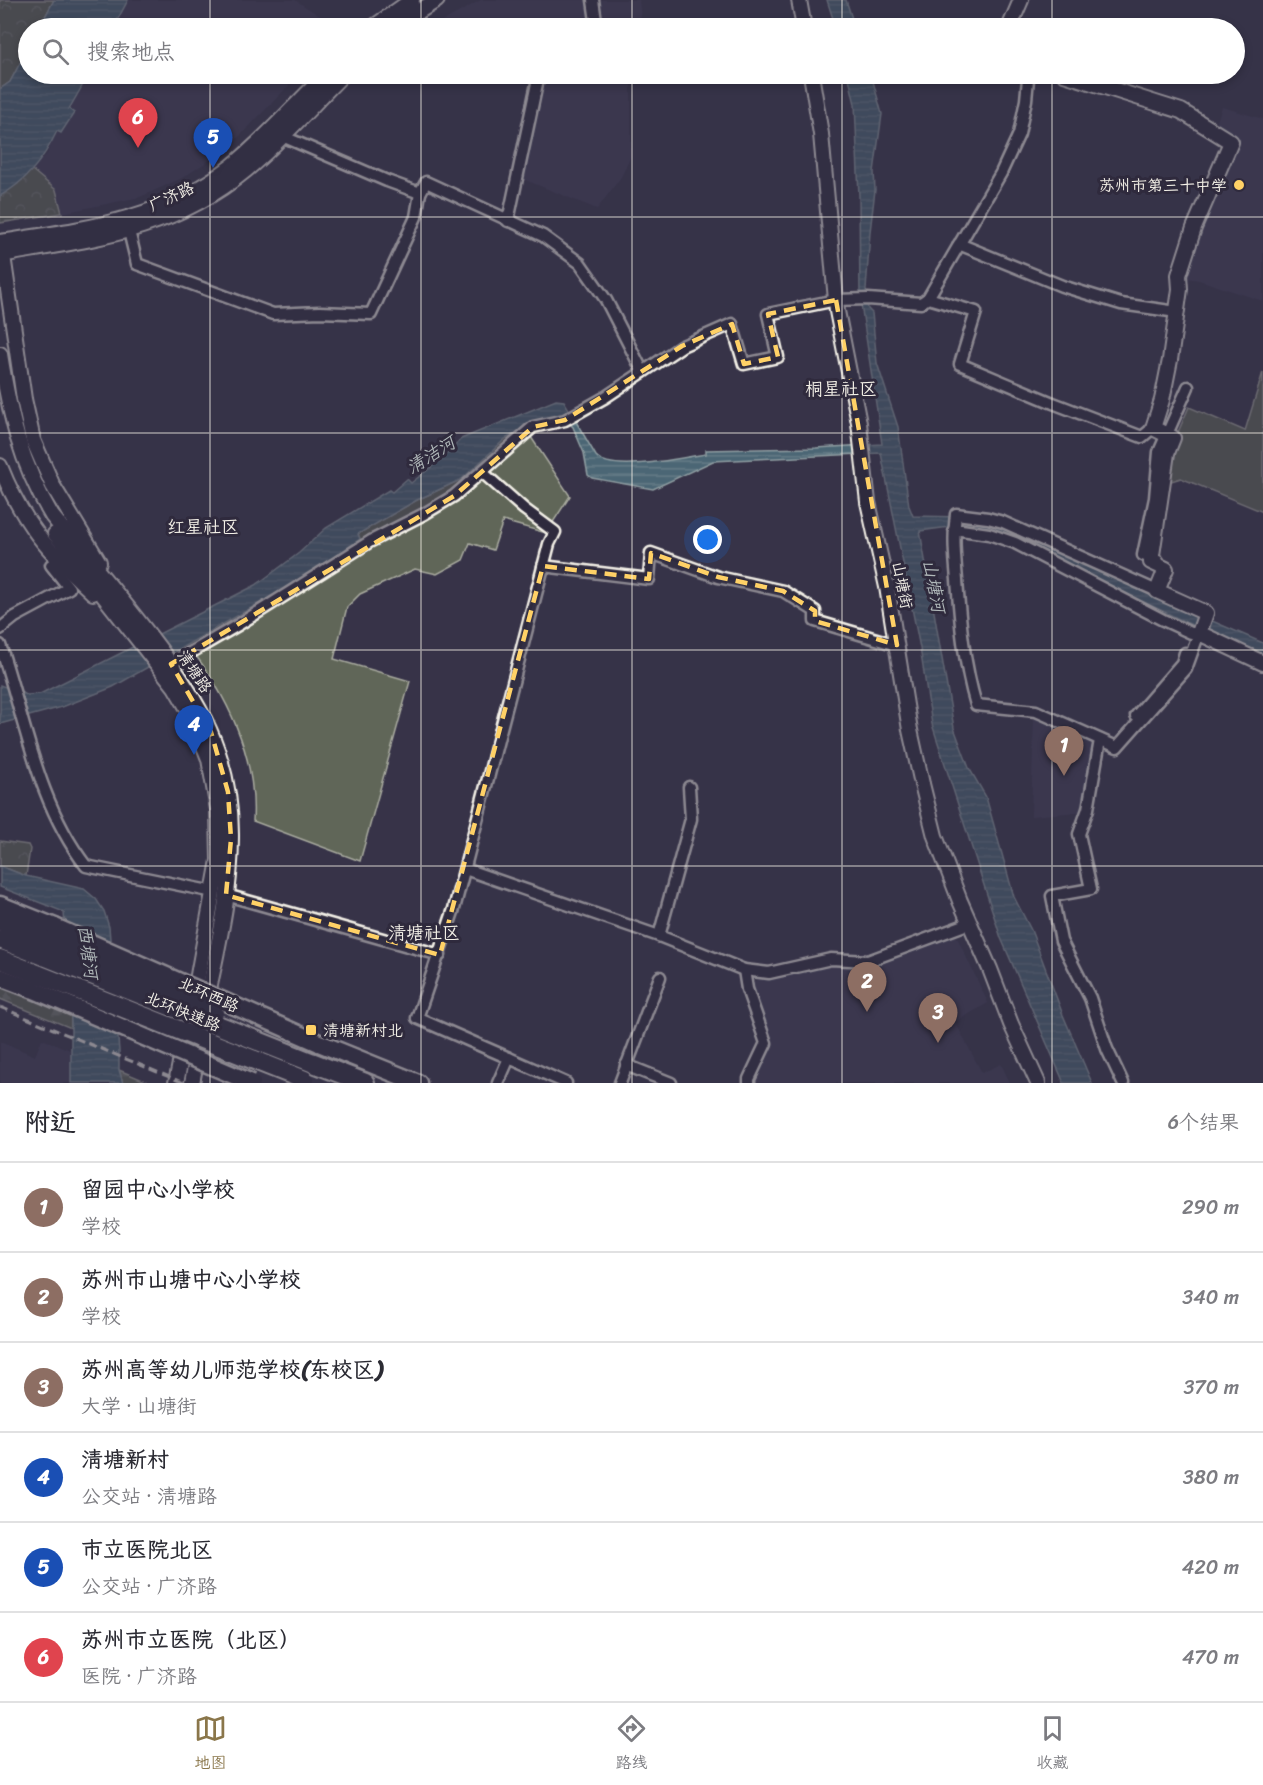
<!DOCTYPE html>
<html lang="zh">
<meta charset="utf-8">
<style>
:root{--surface:#fff;--page:#f7f7f7;--text:#2b2b33;--muted:#7c7c81;--line:#e1e1e2;--accent:#8a764a}
body{margin:0;font-family:Sriracha,"LXGW WenKai TC",sans-serif;background:var(--page);color:var(--text)}
.you{position:absolute;left:708px;top:540px;width:21px;height:21px;margin:-15px;border:4px solid #fff;border-radius:50%;background:#1a73e8;box-shadow:0 0 0 9px #1a73e833}
.badge{display:grid;place-items:center;width:39px;height:39px;border-radius:50%;background:var(--accent);color:#fff;font-size:20px;font-weight:700}
.pin{position:absolute;translate:-50% -50px;filter:drop-shadow(0 2px 3px #0008)}
.pin::after{content:'';position:absolute;top:32px;width:21px;height:18px;background:inherit;clip-path:polygon(0 0,100% 0,50% 100%)}
.list{margin:0;padding:0;list-style:none}
h2{display:flex;justify-content:space-between;align-items:center;height:78px;margin:0;padding:0 24px;font-size:26px}
h2 small{font-size:20px;font-weight:400;color:var(--muted)}
.list li{display:grid;grid-template-columns:39px 1fr auto;gap:18px;align-items:center;box-sizing:border-box;height:90px;padding:0 24px;border-top:2px solid var(--line)}
.list b{display:block;font-size:22px;white-space:nowrap}
.list p{margin:0;font-size:20px;white-space:nowrap;color:var(--muted)}
.list em{font-size:20px;font-style:normal;color:var(--muted)}
.icon{flex:none;width:33px;height:33px;fill:none;stroke:currentColor;stroke-width:2;stroke-linecap:round;stroke-linejoin:round}
.map{position:relative;flex:none;width:1263px;height:1083px;overflow:hidden}
.search{position:absolute;background:var(--surface);box-shadow:0 3px 9px #0003;left:18px;right:18px;top:18px;height:66px;display:flex;align-items:center;gap:15px;box-sizing:border-box;padding:0 21px;border-radius:33px;color:var(--muted);font-size:22px}
.sheet{height:618px;background:var(--surface)}
nav{display:flex;justify-content:space-around;align-items:center;box-sizing:border-box;height:84px;border-top:2px solid var(--line);background:var(--surface);font-size:16px;color:var(--muted)}
nav a{display:grid;justify-items:center;gap:3px}
nav .on{color:var(--accent)}
.map>svg:first-child{display:block}
.built{fill:#413e56}
.grass{fill:#606659;stroke:#aaaca0;stroke-width:1.5}
.forest{fill:url(#forest-firs);stroke:#aaaca0;stroke-width:1.5}
.park{fill:url(#park-crowns);stroke:#aaaca0;stroke-width:1.5}
.water{fill:url(#water-rules);stroke:#8f9ea2;stroke-width:1.5}
.lines{fill:none;stroke-linecap:round;stroke-linejoin:round}
.street-casing{stroke:#f4f1e8;stroke-width:15}
.secondary-casing{stroke:#f4f1e8;stroke-width:18}
.primary-casing{stroke:#f4f1e8;stroke-width:21}
.highway-casing{stroke:#f4f1e8;stroke-width:22}
.street{stroke:#2f2a3d;stroke-width:10}
.secondary{stroke:#2f2a3d;stroke-width:14}
.primary{stroke:#2f2a3d;stroke-width:16}
.highway{stroke:#2f2a3d;stroke-width:18}
.rail{stroke:#f4f1e8;stroke-width:3;stroke-dasharray:9 4.5;stroke-linecap:butt}
.primary-bridge-casing{stroke:#f4f1e8;stroke-width:21;stroke-linecap:butt}
.highway-bridge-casing{stroke:#f4f1e8;stroke-width:22;stroke-linecap:butt}
.primary-bridge{stroke:#2f2a3d;stroke-width:16}
.highway-bridge{stroke:#2f2a3d;stroke-width:18}
.marked{fill:none;stroke:#ffd166;stroke-width:4.5;stroke-dasharray:12 8;stroke-linejoin:round}
.grid{fill:none;stroke:#f4f1e8;stroke-width:1.5;stroke-opacity:0.55}
.poi-dot{fill:#ffd166;stroke:#2f2a3d;stroke-width:2}
.labels{text-anchor:middle;stroke-width:6;stroke-linejoin:round;paint-order:stroke}
.poi-label{font-size:16px;fill:#f4f1e8;stroke:#2f2a3d;text-anchor:end}
.street-label{font-size:16px;fill:#f4f1e8;stroke:#2f2a3d}
.neighbourhood-label{font-size:18px;fill:#f4f1e8;stroke:#2f2a3d}
.water-label{font-size:18px;font-style:italic;fill:#b1b9ba;stroke:#2f2a3d}
</style>
<div class="map">
<svg width="1263" height="1083" viewBox="0 0 1263 1083">
<defs>
<pattern id="forest-firs" width="22" height="20" patternUnits="userSpaceOnUse" patternTransform="scale(1.5)"><rect width="22" height="20" fill="#606659"/><path d="M5 1l3.5 6h-7zM16 11l3.5 6h-7z" fill="#777c71"/></pattern>
<pattern id="park-crowns" width="20" height="18" patternUnits="userSpaceOnUse" patternTransform="scale(1.5)"><rect width="20" height="18" fill="#606659"/><path d="M2 6a3 3 0 1 1 6 0M12 15a3 3 0 1 1 6 0" fill="none" stroke="#777c71"/></pattern>
<pattern id="water-rules" width="6" height="5" patternUnits="userSpaceOnUse" patternTransform="scale(1.5)"><rect width="6" height="5" fill="#4c6674"/><path d="M0 2.5h6" fill="none" stroke="#667c88"/></pattern>
</defs>
<rect width="100%" height="100%" fill="#373348"/>
<filter id="ink" filterUnits="userSpaceOnUse"><feTurbulence type="fractalNoise" baseFrequency=".0167" numOctaves="2"/><feDisplacementMap in="SourceGraphic" scale="12" xChannelSelector="R" yChannelSelector="G"/><feConvolveMatrix kernelMatrix="1 2 1 2 8 2 1 2 1" color-interpolation-filters="sRGB"/></filter>
<g filter="url(#ink)">
<g class="built">
<polygon points="128,0 295,0 323,18 327,28 113,28"/>
<polygon points="481,0 639,0 641,20 631,21 631,28 431,28"/>
<polygon points="89,74 300,74 234,142 216,156 182,178 140,197 62,213 56,190 32,170 47,154 57,131 74,113 69,110"/>
<polygon points="534,74 631,74 631,156 621,177 597,209 523,179 523,134"/>
<polygon points="1222,107 1263,119 1263,301 1199,280 1181,277 1235,139 1214,130"/>
<polygon points="1034,717 1103,742 1090,811 1031,816"/>
<polygon points="953,929 988,1003 955,1022 982,1073 1001,1064 1010,1083 757,1083 756,1074 774,1042 750,983 798,965 865,952 870,961"/>
<polygon points="42,1039 70,1050 71,1083 0,1083 0,1041 35,1056"/>
</g>
<g class="grass">
<polygon points="1263,372 1263,512 1181,478 1165,483 1169,453 1189,407 1245,431"/>
<path d="M 525,428 L 570,496 L 546,533 L 503,521 L 493,550 L 470,543 L 463,560 L 437,574 L 415,569 L 360,594 L 347,607 L 334,659 L 410,681 L 360,861 L 253,821 C 257,756 227,694 187,644 L 360,539 L 358,534 L 417,500 L 462,479 L 505,439 Z"/>
</g>
<g class="forest">
<polygon points="0,983 71,1015 71,1028 0,999"/>
<polygon points="119,1070 150,1083 123,1083"/>
</g>
<g class="park">
<polygon points="0,0 54,0 39,28 28,28 28,48 10,82 0,89"/>
<polygon points="32,170 56,190 62,213 0,223 0,196"/>
<polygon points="0,841 28,845 30,849 26,876 0,866"/>
</g>
<g class="water">
<polygon points="54,0 128,0 113,28 39,28"/>
<polygon points="827,0 846,0 855,28 836,28"/>
<path d="M 28,48 L 28,74 L 89,74 L 69,109 L 74,113 L 61,133 L 57,131 C 44,159 27,181 0,196 L 0,89 L 10,82 Z"/>
<path d="M 848,74 L 871,74 L 882,114 L 874,172 L 875,190 L 870,232 L 866,290 L 868,309 L 872,313 L 877,363 L 898,427 L 909,506 L 913,516 L 965,517 L 991,522 L 1203,617 L 1263,643 L 1263,655 L 1200,629 L 1098,580 L 1011,534 L 994,528 L 964,525 L 920,531 L 954,728 L 969,768 L 986,797 L 1014,897 L 1031,930 L 1063,1015 L 1092,1083 L 1064,1083 L 1001,938 L 932,724 L 920,648 L 881,453 L 713,461 L 653,489 L 592,478 L 588,475 L 584,453 L 573,427 L 563,417 L 555,417 L 525,428 L 505,439 L 462,479 L 417,500 L 358,534 L 360,539 L 293,584 L 113,687 L 62,707 L 0,724 L 0,685 L 27,695 L 40,694 L 256,585 L 299,553 L 326,528 L 389,490 L 392,492 L 407,479 L 411,483 L 439,461 L 461,439 L 556,400 L 564,401 L 596,456 C 612,474 683,457 706,454 L 706,450 L 816,448 L 882,444 L 860,297 L 859,196 L 855,104 Z"/>
<polygon points="0,866 26,876 84,889 96,899 104,911 109,927 119,1051 119,1070 123,1083 71,1083 71,1022 64,912 0,887"/>
</g>
<g class="lines">
<defs>
<g id="street">
<polyline points="593,0 597,28"/>
<polyline points="282,136 387,181 420,193 426,182 543,236 580,263 606,300 643,372"/>
<polyline points="508,221 539,74"/>
<polyline points="129,231 137,264 273,314 320,312 371,314 416,217 420,193"/>
<polyline points="959,244 1062,286 1121,304 1177,312"/>
<polyline points="928,298 976,312 960,364 1053,403 1142,437 1153,428"/>
<polyline points="482,472 524,509 555,532 549,544 454,909 417,1018 509,1058 498,1083"/>
<path d="M 954,529 L 989,534 L 1015,543 L 1163,620 L 1191,633 L 1199,633 L 1186,669 L 1117,747 L 1036,711 L 976,705 C 964,664 960,622 957,580 C 955,558 953,537 956,514 L 988,518 L 1003,522 L 1157,591"/>
<polyline points="1158,561 1143,555 1155,498 1159,452 1188,387"/>
<polyline points="543,566 649,579 651,553 718,577 783,591 815,611 815,621 897,645"/>
<polyline points="0,629 15,617 69,588 51,565 58,560"/>
<path d="M 0,645 C 25,719 37,803 86,866 L 214,892"/>
<polyline points="171,664 238,625 371,541 424,514 454,496 533,427 565,420 604,398 682,346 732,324 744,364 778,357 768,314 836,300 868,299 921,303 928,298 1001,173 1019,134 1026,100 1028,79 1026,74"/>
<polyline points="1136,716 1182,663 1185,653"/>
<polyline points="1100,740 1088,809 1079,834 1091,889 1052,896 1061,941 1090,998 1107,1049 1123,1083"/>
<polyline points="465,869 659,936 744,970 769,973 831,959 868,961 970,923"/>
<polyline points="226,895 440,955"/>
<polyline points="659,936 691,819 689,787"/>
<polyline points="744,970 747,989 766,1043 749,1079 749,1083"/>
<polyline points="509,1058 566,1083"/>
<polyline points="626,1065 671,1083"/>
<polyline points="620,1083 660,977"/>
</g>
<g id="secondary">
<polyline points="799,0 804,28"/>
<polyline points="372,28 412,0"/>
<polyline points="392,28 437,0"/>
<polyline points="1009,28 1021,0"/>
<polyline points="811,74 821,134 837,311 859,423 868,502 887,587 910,730 922,784 935,836 960,901 990,969 1011,1024 1038,1083"/>
<polyline points="1064,74 1181,111 1231,142 1194,228 1179,275 1180,289 1170,360 1162,400 1153,428 1173,438 1167,453 1151,562 1166,569 1157,591 1206,613 1199,633 1263,663"/>
<path d="M 0,242 C 84,229 161,221 232,166 C 266,139 295,104 327,74"/>
<polyline points="1,242 24,399 33,440 53,486 99,562"/>
<path d="M 0,255 C 92,239 171,232 246,170 C 281,141 311,106 343,74"/>
<path d="M 0,354 C 10,416 20,462 52,516 C 85,556 119,595 150,636 C 199,700 232,755 231,838 C 231,894 217,950 206,1004"/>
<path d="M 0,466 C 23,524 48,551 93,593"/>
<polyline points="55,534 175,687 192,716 209,759 218,810 219,860 194,997"/>
<polyline points="176,1083 188,1024"/>
<polyline points="192,1083 202,1029"/>
</g>
<g id="primary">
<polyline points="0,905 55,927"/>
<polyline points="0,977 34,990"/>
<polyline points="319,1043 418,1083"/>
</g>
<g id="highway">
<polyline points="0,921 50,941"/>
<polyline points="0,939 46,957"/>
<polyline points="0,959 40,975"/>
<polyline points="311,1062 365,1083"/>
</g>
</defs>
<use href="#street" class="street-casing"/>
<use href="#secondary" class="secondary-casing"/>
<use href="#primary" class="primary-casing"/>
<use href="#highway" class="highway-casing"/>
<use href="#street" class="street"/>
<use href="#secondary" class="secondary"/>
<use href="#primary" class="primary"/>
<use href="#highway" class="highway"/>
<polyline class="rail" points="0,1007 184,1083"/>
<defs>
<g id="primary-bridge">
<polyline points="55,927 319,1043"/>
<polyline points="34,990 252,1083"/>
</g>
<g id="highway-bridge">
<polyline points="50,941 177,992 214,1013"/>
<polyline points="46,957 311,1062"/>
<polyline points="40,975 305,1080"/>
</g>
</defs>
<use href="#primary-bridge" class="primary-bridge-casing"/>
<use href="#highway-bridge" class="highway-bridge-casing"/>
<use href="#primary-bridge" class="primary-bridge"/>
<use href="#highway-bridge" class="highway-bridge"/>
</g>
</g>
<path d="M0 0H1263V1083H0ZM 836,300 L 897,645 L 815,621 L 815,611 L 783,591 L 718,577 L 651,553 L 649,579 L 543,566 L 440,955 L 226,895 L 231,839 L 228,792 L 211,732 L 171,664 L 454,496 L 533,427 L 565,420 L 682,346 L 732,324 L 744,364 L 778,357 L 768,314 Z" fill="#373348" fill-opacity=".55" fill-rule="evenodd"/>
<path class="marked" d="M 836,300 L 897,645 L 815,621 L 815,611 L 783,591 L 718,577 L 651,553 L 649,579 L 543,566 L 440,955 L 226,895 L 231,839 L 228,792 L 211,732 L 171,664 L 454,496 L 533,427 L 565,420 L 682,346 L 732,324 L 744,364 L 778,357 L 768,314 Z"/>
<path class="grid" d="M 210,0 L 210,28M 421,0 L 421,28M 632,0 L 632,28M 842,0 L 842,28M 1052,0 L 1052,28M 210,74 L 210,1083M 421,74 L 421,1083M 632,74 L 632,1083M 842,74 L 842,1083M 1052,74 L 1052,1083M 0,217 L 1263,217M 0,433 L 1263,433M 0,650 L 1263,650M 0,866 L 1263,866"/>
<g class="poi-dot">
<circle cx="1239" cy="185" r="6"/>
<rect x="305" y="1024" width="12" height="12" rx="3"/>
</g>
<g class="labels">
<g class="poi-label">
<text x="1227" y="191">苏州市第三十中学</text>
<text x="323" y="1036" text-anchor="start">清塘新村北</text>
</g>
<g class="street-label">
<text transform="translate(171 196) rotate(-25)" y="6">广济路</text>
<text transform="translate(903 585) rotate(79)" y="6">山塘街</text>
<text transform="translate(195 671) rotate(56)" y="6">清塘路</text>
<text transform="translate(209 994) rotate(24)" y="6">北环西路</text>
<text transform="translate(183 1011) rotate(22)" y="6">北环快速路</text>
</g>
<g class="neighbourhood-label">
<text x="841" y="395">桐星社区</text>
<text x="203" y="533">红星社区</text>
<text x="424" y="939">清塘社区</text>
</g>
<g class="water-label">
<text transform="translate(431 455) rotate(-32)" y="6">清洁河</text>
<text transform="translate(934 586) rotate(79)" y="6">山塘河</text>
<text transform="translate(88 952) rotate(82)" y="6">西塘河</text>
</g>
</g>
</svg>
<div class="you"></div>
<div class="pin badge" style="left:1064px;top:776px;background:#8d6e63">1</div>
<div class="pin badge" style="left:867px;top:1012px;background:#8d6e63">2</div>
<div class="pin badge" style="left:938px;top:1043px;background:#8d6e63">3</div>
<div class="pin badge" style="left:194px;top:755px;background:#1a4fb4">4</div>
<div class="pin badge" style="left:213px;top:168px;background:#1a4fb4">5</div>
<div class="pin badge" style="left:138px;top:148px;background:#e0444e">6</div>
<div class="search"><svg class="icon" aria-label="search" viewBox="0 0 24 24"><circle cx="10" cy="10" r="6"/><path d="M15 15l6 6"/></svg>搜索地点</div>
</div>
<section class="sheet">
<h2>附近<small>6个结果</small></h2>
<ul class="list">
<li><span class="badge" style="background:#8d6e63">1</span><div><b>留园中心小学校</b><p>学校</p></div><em>290 m</em></li>
<li><span class="badge" style="background:#8d6e63">2</span><div><b>苏州市山塘中心小学校</b><p>学校</p></div><em>340 m</em></li>
<li><span class="badge" style="background:#8d6e63">3</span><div><b>苏州高等幼儿师范学校(东校区)</b><p>大学 · 山塘街</p></div><em>370 m</em></li>
<li><span class="badge" style="background:#1a4fb4">4</span><div><b>清塘新村</b><p>公交站 · 清塘路</p></div><em>380 m</em></li>
<li><span class="badge" style="background:#1a4fb4">5</span><div><b>市立医院北区</b><p>公交站 · 广济路</p></div><em>420 m</em></li>
<li><span class="badge" style="background:#e0444e">6</span><div><b>苏州市立医院（北区）</b><p>医院 · 广济路</p></div><em>470 m</em></li>
</ul>
</section>
<nav>
<a class="on"><svg class="icon" aria-label="map" viewBox="0 0 24 24"><path d="M3 6l6-2 6 2 6-2v14l-6 2-6-2-6 2zM9 4v14M15 6v14"/></svg>地图</a>
<a><svg class="icon" aria-label="directions" viewBox="0 0 24 24"><path d="M12 3l9 9-9 9-9-9zM9 14v-3h6M13 9l2 2-2 2"/></svg>路线</a>
<a><svg class="icon" aria-label="saved" viewBox="0 0 24 24"><path d="M7 4h10v16l-5-4-5 4z"/></svg>收藏</a>
</nav>
